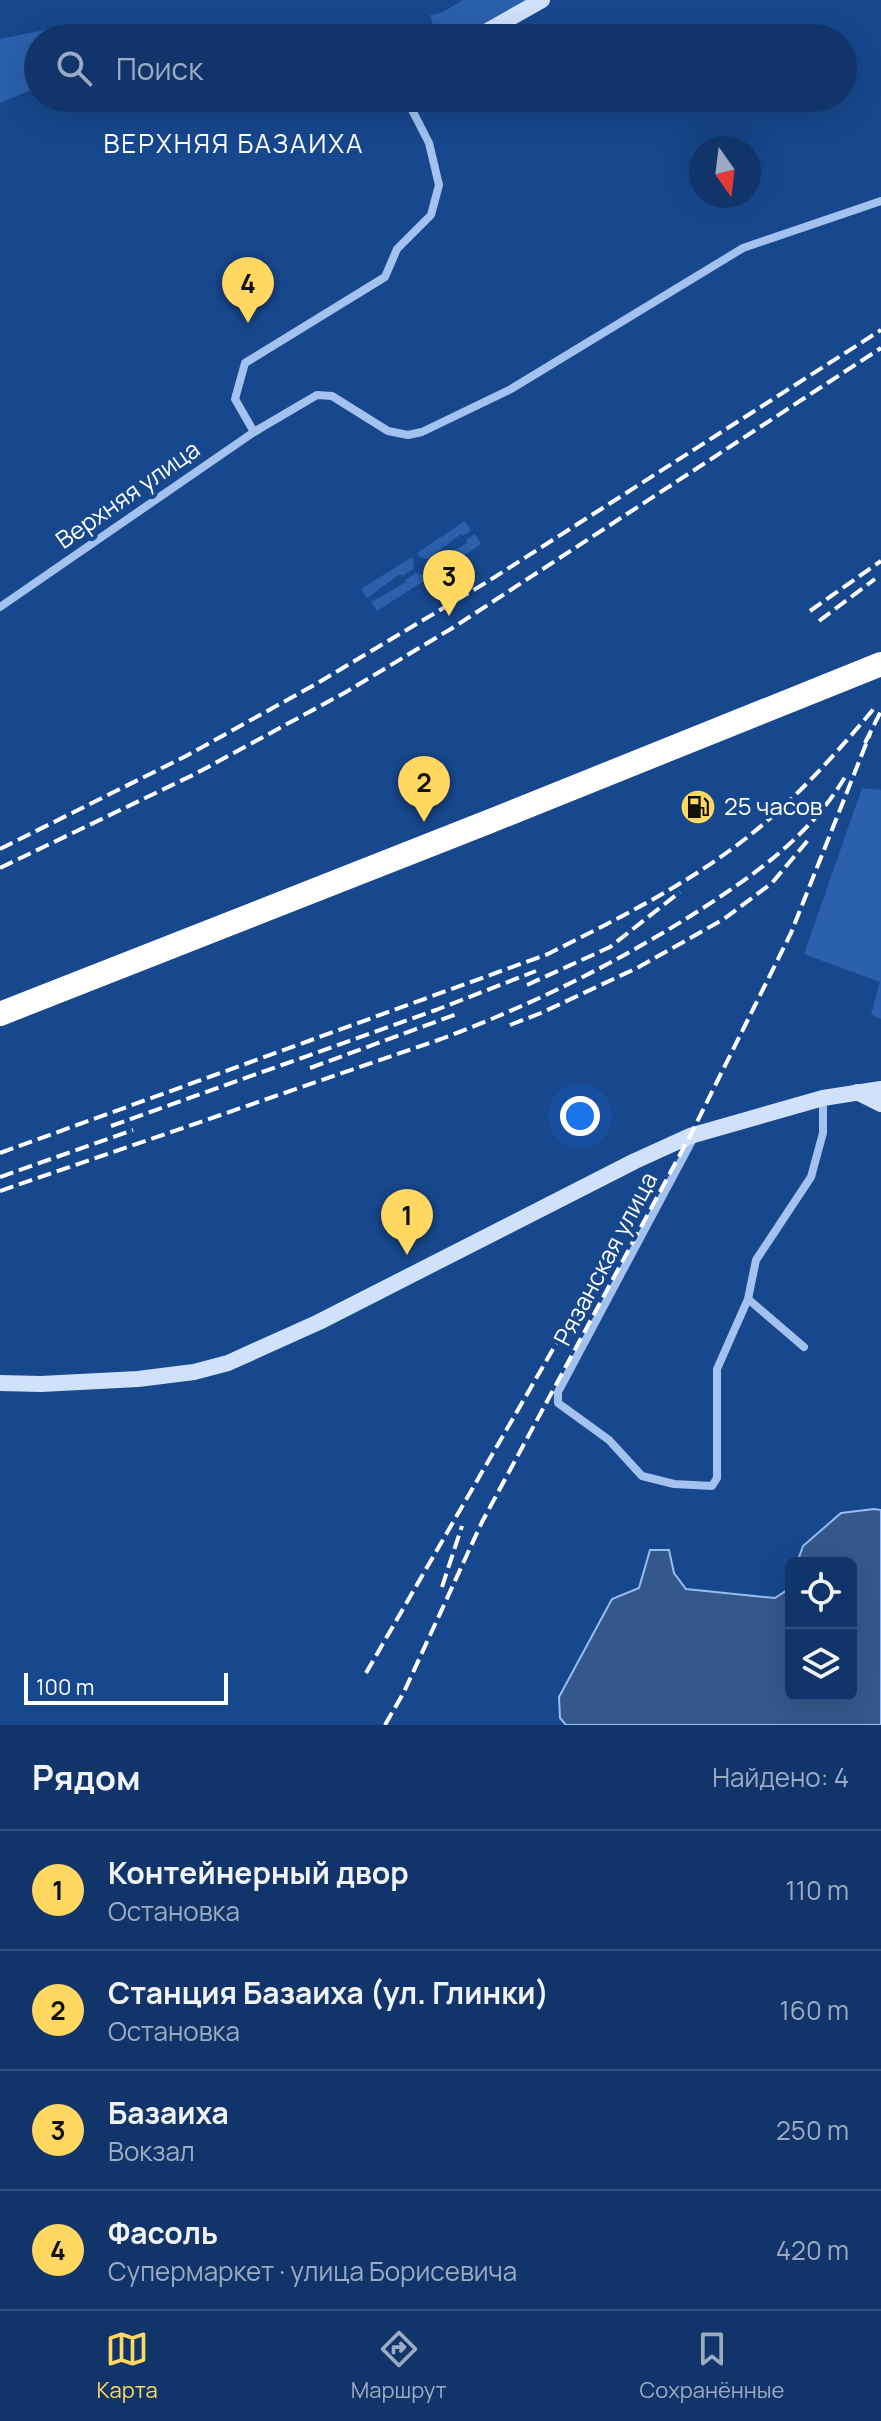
<!DOCTYPE html>
<html lang="ru">
<meta charset="utf-8">
<style>
:root{--surface:#11356a;--page:#1e4072;--text:#f1f3f6;--muted:#9cabc1;--line:#30507e;--accent:#ffd761}
body{margin:0;font-family:Manrope,sans-serif;background:var(--page);color:var(--text)}
.controls{position:absolute;right:24px;bottom:24px;display:grid;overflow:hidden;border-radius:12px;box-shadow:0 8px 32px #0002}
.controls button{width:72px;height:72px;display:grid;place-items:center;padding:0;border:0;border-bottom:2px solid var(--line);background:var(--surface);color:var(--text);font:40px sans-serif}
.compass{position:absolute;left:689px;top:136px;width:72px;height:72px;border-radius:50%;background:var(--surface);box-shadow:0 8px 32px #0002;rotate:166deg}
.scale{position:absolute;left:24px;bottom:20px;width:204px;box-sizing:border-box;padding-left:8px;border:4px solid #fff;border-top:0;font-size:22px;line-height:28px;white-space:nowrap;color:#fff;-webkit-text-stroke:6px #17478d;paint-order:stroke}
.you{position:absolute;left:580px;top:1116px;width:28px;height:28px;margin:-20px;border:6px solid #fff;border-radius:50%;background:#1a73e8;box-shadow:0 0 0 12px #1a73e833}
.badge{display:grid;place-items:center;width:52px;height:52px;border-radius:50%;background:var(--accent);color:#111;font-size:26px;font-weight:700}
.pin{position:absolute;translate:-50% -66px;filter:drop-shadow(0 2px 4px #0008)}
.pin::after{content:'';position:absolute;top:42px;width:28px;height:24px;background:inherit;clip-path:polygon(0 0,100% 0,50% 100%)}
.list{margin:0;padding:0;list-style:none}
h2{display:flex;justify-content:space-between;align-items:center;height:104px;margin:0;padding:0 32px;font-size:34px}
h2 small{font-size:26px;font-weight:400;color:var(--muted)}
.list li{display:grid;grid-template-columns:52px 1fr auto;gap:24px;align-items:center;box-sizing:border-box;height:120px;padding:0 32px;border-top:2px solid var(--line)}
.list b{display:block;font-size:30px;white-space:nowrap}
.list p{margin:0;font-size:26px;white-space:nowrap;color:var(--muted)}
.list em{font-size:26px;font-style:normal;color:var(--muted)}
.icon{flex:none;width:44px;height:44px;fill:none;stroke:currentColor;stroke-width:2;stroke-linecap:round;stroke-linejoin:round}
.map{position:relative;flex:none;width:881px;height:1725px;overflow:hidden}
.search{position:absolute;background:var(--surface);box-shadow:0 8px 32px #0002;left:24px;right:24px;top:24px;height:88px;display:flex;align-items:center;gap:20px;box-sizing:border-box;padding:0 28px;border-radius:44px;color:var(--muted);font-size:30px}
.sheet{height:584px;background:var(--surface)}
nav{display:flex;justify-content:space-around;align-items:center;box-sizing:border-box;height:112px;border-top:2px solid var(--line);background:var(--surface);font-size:22px;color:var(--muted)}
nav a{display:grid;justify-items:center;gap:4px}
nav .on{color:var(--accent)}
.map>svg:first-child{display:block}
.green{fill:#2a60ac}
.water{fill:#35588c;stroke:#95bdf1;stroke-width:2}
.lines{fill:none;stroke-linecap:round;stroke-linejoin:round}
.street{stroke:#a3c2ef;stroke-width:8}
.secondary{stroke:#d0e1fa;stroke-width:16}
.highway{stroke:#fff;stroke-width:24}
.rail{stroke:#fff;stroke-width:4;stroke-dasharray:14 6;stroke-linecap:butt}
.labels{text-anchor:middle;stroke-width:8;stroke-linejoin:round;paint-order:stroke}
.street-label{font-size:24px;fill:#fff;stroke:#17478d}
.poi-label{font-size:24px;fill:#fff;stroke:#17478d;text-anchor:start}
.neighbourhood-label{font-size:26px;letter-spacing:2px;fill:#fff;stroke:#17478d}
</style>
<div class="map">
<svg width="881" height="1725" viewBox="0 0 881 1725">
<rect width="100%" height="100%" fill="#17478d"/>
<g class="green">
<polygon points="463,0 528,0 461,38 437,38 430,15 441,13"/>
<polygon points="54,28 63,38 38,38 38,87 0,103 0,39"/>
<polygon points="465,521 471,530 463,536 461,534 428,559 420,557 417,553"/>
<polygon points="475,534 481,544 433,576 430,571 431,563 467,543 466,540"/>
<polygon points="412,557 414,561 413,569 402,576 400,574 367,598 361,589"/>
<polygon points="416,573 424,575 427,579 377,611 371,602 406,582 405,580"/>
<polygon points="862,788 881,790 881,1019 871,1014 880,982 804,954"/>
</g>
<polygon class="water" points="874,1509 881,1510 881,1725 566,1725 560,1718 559,1697 612,1599 639,1588 650,1550 669,1550 674,1573 686,1589 775,1598 787,1590 791,1578 791,1695 851,1695 851,1563 797,1563 803,1546 841,1513"/>
<g class="lines">
<g class="street">
<polyline points="258,430 254,432 235,399 245,363 385,277 397,249 431,215 439,185 429,143 406,98"/>
<polyline points="0,607 254,432 317,395 332,396 388,431 408,435 422,432 511,389 743,248 881,201"/>
<polyline points="695,1135 558,1392 558,1403 609,1440 642,1476 674,1484 712,1486 717,1478 717,1369 748,1299"/>
<polyline points="804,1347 748,1299 756,1260 811,1177 823,1133 823,1098"/>
</g>
<g class="secondary">
<polyline points="475,38 542,0"/>
<polyline points="857,1092 881,1104"/>
<polyline points="0,1383 41,1384 138,1379 194,1372 228,1363 319,1322 635,1161 690,1136 823,1098 881,1089"/>
</g>
<polyline class="highway" points="0,1014 488,822 881,664"/>
<g class="rail">
<polyline points="810,611 881,561"/>
<polyline points="819,621 875,579"/>
<polyline points="865,743 881,711"/>
<polyline points="0,849 186,756 316,684 487,582 881,330"/>
<polyline points="0,868 195,774 346,692 454,627 881,348"/>
<polyline points="527,985 610,947 680,892"/>
<polyline points="510,1025 541,1013 637,968 724,919 772,883 809,839"/>
<polyline points="310,1068 457,1014"/>
<polyline points="111,1126 436,1010 536,971"/>
<path d="M 0,1153 L 548,954 C 609,923 673,892 729,851 C 785,811 832,759 876,706"/>
<polyline points="0,1177 133,1130"/>
<path d="M 0,1191 L 441,1039 C 531,1005 611,966 692,915 C 750,878 809,838 845,777"/>
<polyline points="442,1587 462,1526"/>
<polyline points="366,1673 571,1318"/>
<polyline points="385,1725 404,1692 482,1522 690,1136 791,933 870,734"/>
</g>
</g>
<defs>
<symbol id="fuel-disc" viewBox="-11 -11 22 22"><circle r="9.5" fill="#ffd761" stroke="#17478d"/><path d="M-5.5-6h7V0h2V4h1.3V-2.5L3-4.5l.8-.8L6-3V5H2.5V1h-1V6h-7ZM-4.2-4.7v3.2H.2V-4.7Z" fill="#111"/></symbol>
</defs>
<g fill-rule="evenodd">
<use href="#fuel-disc" x="678" y="787" width="40" height="40"/>
</g>
<g class="labels">
<g class="street-label">
<text transform="translate(128 495) rotate(-35)" y="8">Верхняя улица</text>
<text transform="translate(606 1259) rotate(-62)" y="8">Рязанская улица</text>
</g>
<g class="poi-label">
<text x="724" y="815">25 часов</text>
</g>
<g class="neighbourhood-label">
<text x="234" y="153">ВЕРХНЯЯ БАЗАИХА</text>
</g>
</g>
</svg>
<div class="controls">
<button><svg class="icon" aria-label="locate" viewBox="0 0 24 24"><circle cx="12" cy="12" r="6"/><path d="M12 2v4M12 18v4M2 12h4M18 12h4"/></svg></button>
<button><svg class="icon" aria-label="layers" viewBox="0 0 24 24"><path d="M12 4l9 5-9 5-9-5zM3 14l9 5 9-5"/></svg></button>
</div>
<svg class="compass" viewBox="-18 -18 36 36"><path d="M0-13l5 13h-10z" fill="#e53935"/><path d="M0 13l5-13h-10z" fill="#9cabc1"/></svg>
<div class="scale">100 m</div>
<div class="you"></div>
<div class="pin badge" style="left:407px;top:1255px">1</div>
<div class="pin badge" style="left:424px;top:822px">2</div>
<div class="pin badge" style="left:449px;top:616px">3</div>
<div class="pin badge" style="left:248px;top:323px">4</div>
<div class="search"><svg class="icon" aria-label="search" viewBox="0 0 24 24"><circle cx="10" cy="10" r="6"/><path d="M15 15l6 6"/></svg>Поиск</div>
</div>
<section class="sheet">
<h2>Рядом<small>Найдено: 4</small></h2>
<ul class="list">
<li><span class="badge">1</span><div><b>Контейнерный двор</b><p>Остановка</p></div><em>110 m</em></li>
<li><span class="badge">2</span><div><b>Станция Базаиха (ул. Глинки)</b><p>Остановка</p></div><em>160 m</em></li>
<li><span class="badge">3</span><div><b>Базаиха</b><p>Вокзал</p></div><em>250 m</em></li>
<li><span class="badge">4</span><div><b>Фасоль</b><p>Супермаркет · улица Борисевича</p></div><em>420 m</em></li>
</ul>
</section>
<nav>
<a class="on"><svg class="icon" aria-label="map" viewBox="0 0 24 24"><path d="M3 6l6-2 6 2 6-2v14l-6 2-6-2-6 2zM9 4v14M15 6v14"/></svg>Карта</a>
<a><svg class="icon" aria-label="directions" viewBox="0 0 24 24"><path d="M12 3l9 9-9 9-9-9zM9 14v-3h6M13 9l2 2-2 2"/></svg>Маршрут</a>
<a><svg class="icon" aria-label="saved" viewBox="0 0 24 24"><path d="M7 4h10v16l-5-4-5 4z"/></svg>Сохранённые</a>
</nav>
